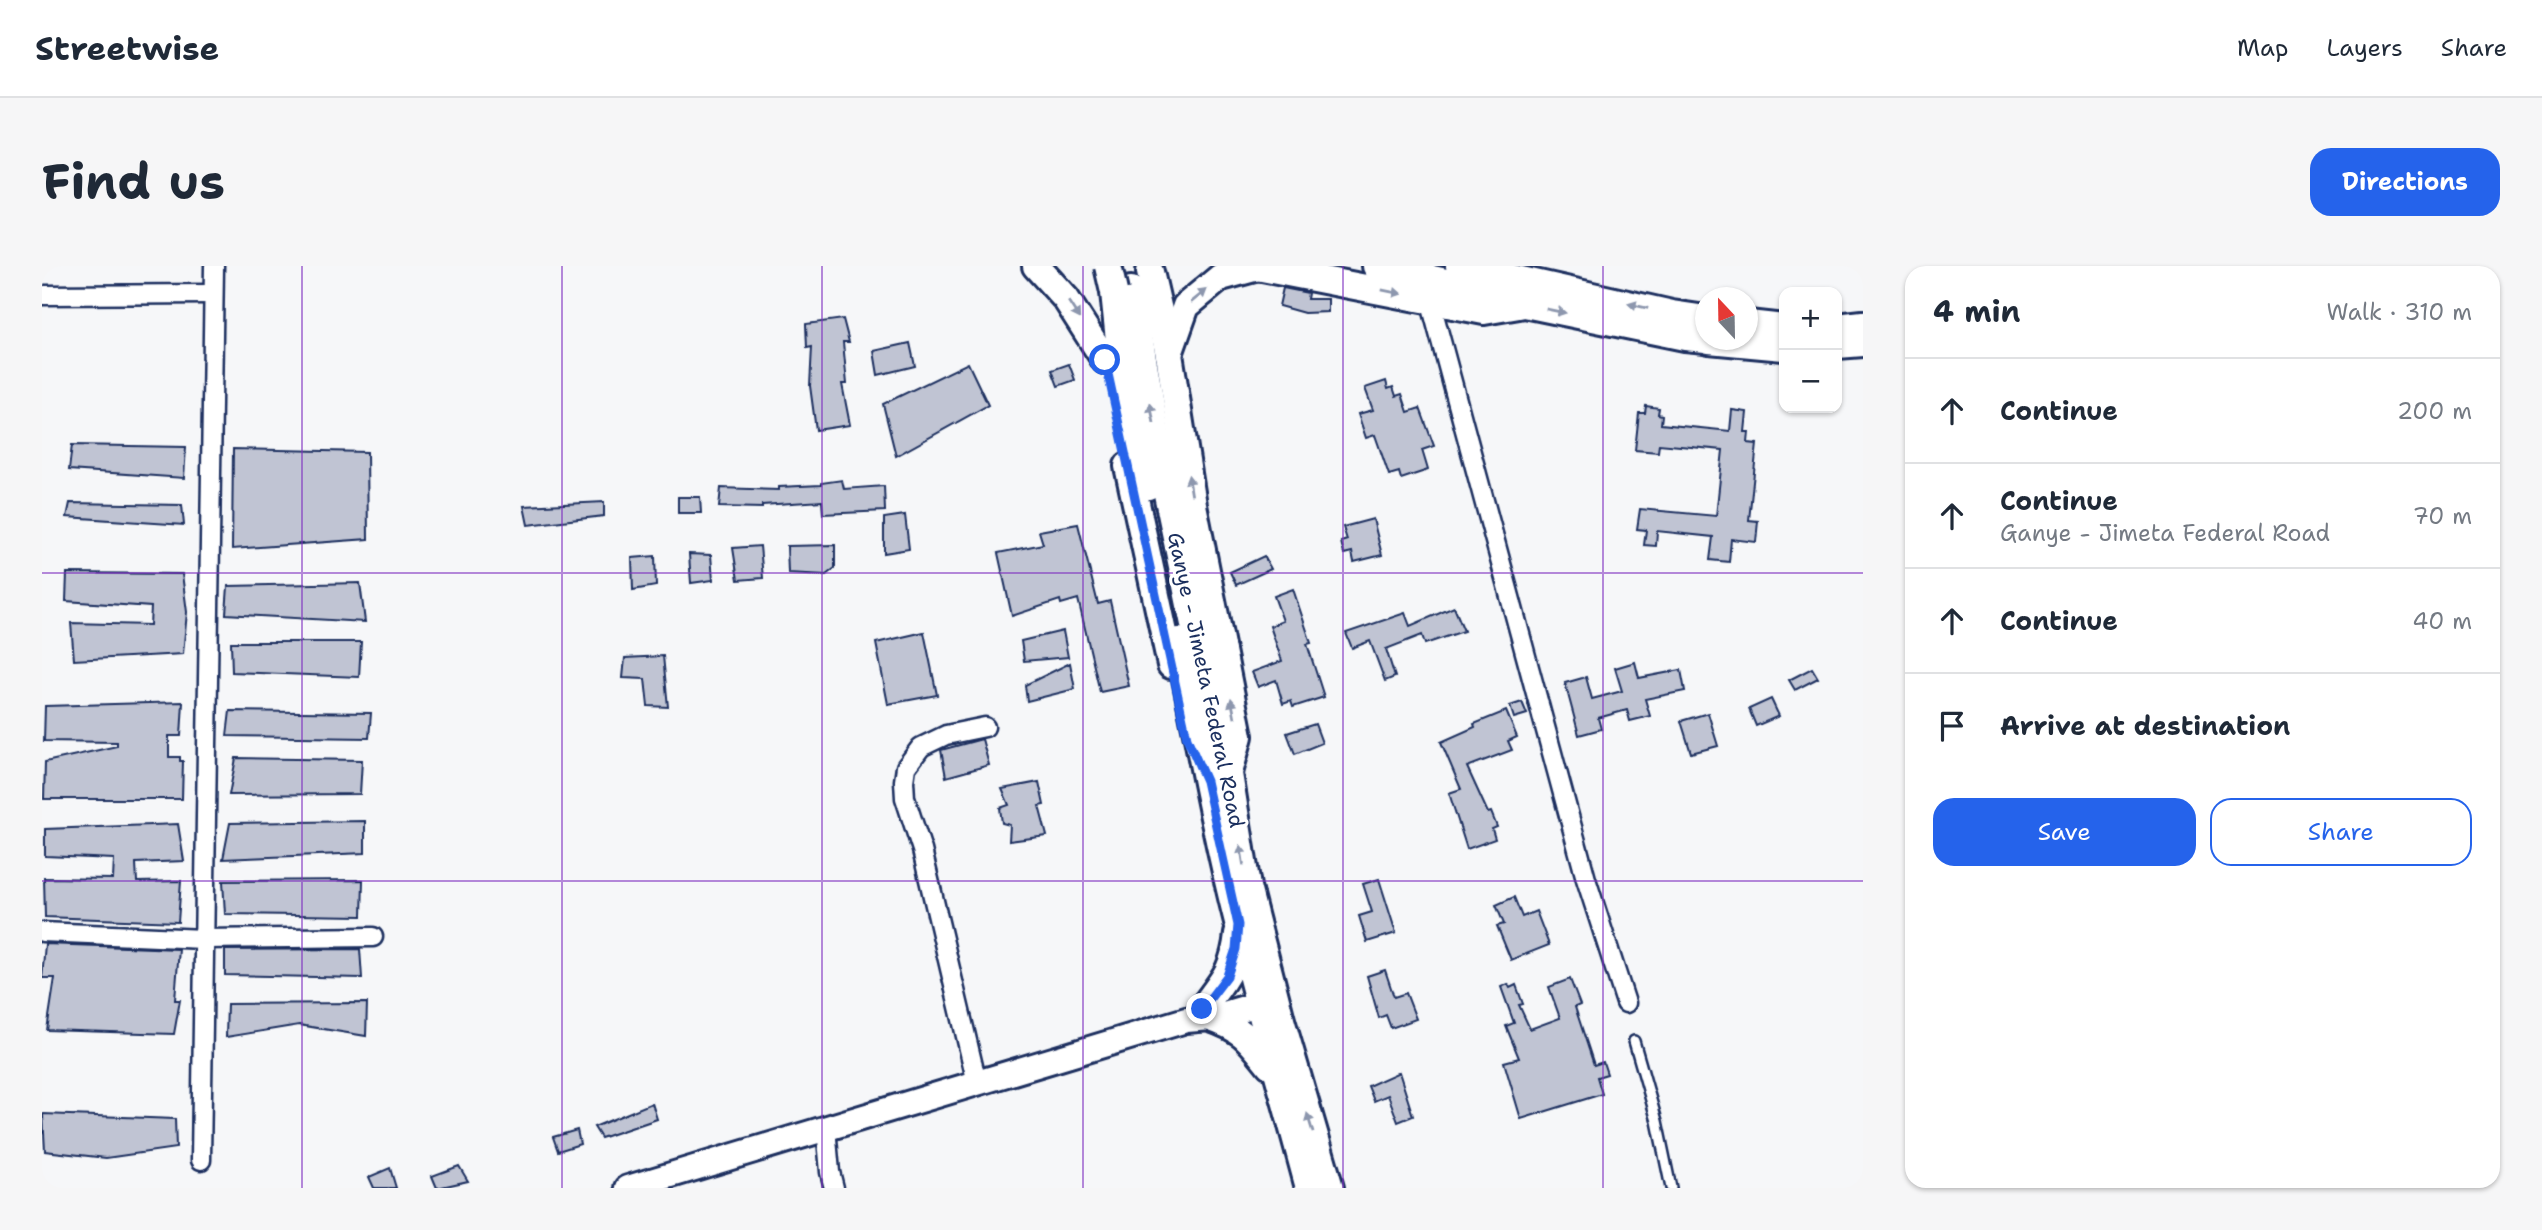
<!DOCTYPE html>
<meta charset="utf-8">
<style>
:root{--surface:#fff;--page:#f6f6f7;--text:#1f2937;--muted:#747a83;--line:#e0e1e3;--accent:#2563eb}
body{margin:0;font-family:"Shantell Sans",sans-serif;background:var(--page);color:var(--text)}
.controls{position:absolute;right:21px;top:21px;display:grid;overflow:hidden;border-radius:14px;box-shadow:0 2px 5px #0004}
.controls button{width:63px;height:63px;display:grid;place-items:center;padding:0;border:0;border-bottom:2px solid var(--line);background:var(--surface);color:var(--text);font:35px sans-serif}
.compass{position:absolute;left:1653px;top:21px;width:63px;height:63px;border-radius:50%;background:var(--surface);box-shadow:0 2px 5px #0004;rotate:338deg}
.stop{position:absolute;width:21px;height:21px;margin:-16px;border:5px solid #2563eb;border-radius:50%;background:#fff}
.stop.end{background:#2563eb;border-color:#fff;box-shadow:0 2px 7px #0008}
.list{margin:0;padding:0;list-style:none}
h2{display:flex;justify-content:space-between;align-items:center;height:91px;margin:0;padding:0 28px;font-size:30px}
h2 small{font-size:23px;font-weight:400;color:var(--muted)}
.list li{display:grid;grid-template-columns:46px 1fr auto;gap:21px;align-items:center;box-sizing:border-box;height:105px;padding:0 28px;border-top:2px solid var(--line)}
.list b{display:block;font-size:26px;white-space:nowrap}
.list p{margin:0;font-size:23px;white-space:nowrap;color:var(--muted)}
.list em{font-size:23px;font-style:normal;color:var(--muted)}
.actions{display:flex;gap:14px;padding:21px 28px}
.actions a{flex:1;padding:16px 0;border:2px solid var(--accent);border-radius:21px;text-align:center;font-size:24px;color:var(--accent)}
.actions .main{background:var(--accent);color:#fff}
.icon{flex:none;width:38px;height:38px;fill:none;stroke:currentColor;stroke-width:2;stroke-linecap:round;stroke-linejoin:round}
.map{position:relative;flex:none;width:1821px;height:922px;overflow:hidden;border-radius:21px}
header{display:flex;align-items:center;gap:42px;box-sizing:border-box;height:98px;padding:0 35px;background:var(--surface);border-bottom:2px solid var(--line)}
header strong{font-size:33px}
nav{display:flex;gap:38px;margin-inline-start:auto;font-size:24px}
.intro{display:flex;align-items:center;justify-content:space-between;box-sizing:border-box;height:168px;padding:0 42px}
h1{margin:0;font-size:49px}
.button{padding:18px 32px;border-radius:21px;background:var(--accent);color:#fff;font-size:24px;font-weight:700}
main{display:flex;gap:42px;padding:0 42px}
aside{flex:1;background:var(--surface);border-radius:21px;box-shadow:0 2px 5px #0004}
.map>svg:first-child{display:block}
.building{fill:#c0c4d3;stroke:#1b2f5e;stroke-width:2}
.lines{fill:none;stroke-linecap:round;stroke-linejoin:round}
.service-casing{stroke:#1b2f5e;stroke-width:14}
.minor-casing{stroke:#1b2f5e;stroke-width:23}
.secondary-casing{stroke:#1b2f5e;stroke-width:30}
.primary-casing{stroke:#1b2f5e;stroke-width:32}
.service{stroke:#fff;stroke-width:9}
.minor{stroke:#fff;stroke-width:18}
.secondary{stroke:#fff;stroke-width:24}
.primary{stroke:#fff;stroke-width:26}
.primary-bridge-casing{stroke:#1b2f5e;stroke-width:32;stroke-linecap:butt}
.primary-bridge{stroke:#fff;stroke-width:26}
.oneway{fill:#8d97ae}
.route{stroke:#2563eb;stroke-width:9}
.grid{fill:none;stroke:#7b2cbf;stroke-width:2;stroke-opacity:0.55}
.labels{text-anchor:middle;stroke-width:6;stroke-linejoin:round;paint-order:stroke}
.street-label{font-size:21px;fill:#1b2f5e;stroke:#fff}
</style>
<header>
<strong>Streetwise</strong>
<nav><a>Map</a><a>Layers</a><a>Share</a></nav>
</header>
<div class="intro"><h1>Find us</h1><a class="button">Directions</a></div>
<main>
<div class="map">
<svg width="1821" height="922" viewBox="0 0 1821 922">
<rect width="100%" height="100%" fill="#f6f7f9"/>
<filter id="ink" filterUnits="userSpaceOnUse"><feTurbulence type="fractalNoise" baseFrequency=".0143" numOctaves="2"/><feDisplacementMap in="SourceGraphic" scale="14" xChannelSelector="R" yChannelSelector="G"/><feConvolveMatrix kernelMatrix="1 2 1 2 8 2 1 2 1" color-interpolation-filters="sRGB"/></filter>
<g filter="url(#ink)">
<g class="building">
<polygon points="1241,22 1266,27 1265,33 1286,33 1286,46 1262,47 1237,40"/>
<polygon points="801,53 807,76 801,76 805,118 800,118 808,159 774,164 768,120 770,81 765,82 764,58"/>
<polygon points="868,77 873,100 836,109 832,85"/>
<polygon points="926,97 946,139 854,190 841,138"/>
<polygon points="1027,98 1033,114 1016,120 1010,104"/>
<polygon points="1344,115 1346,123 1351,121 1354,130 1360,128 1366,146 1378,142 1392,180 1380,184 1386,204 1359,213 1357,206 1347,209 1333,169 1324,172 1316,148 1331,144 1323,122"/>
<polygon points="1604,140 1617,142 1616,148 1620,149 1619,158 1688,165 1690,144 1705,146 1703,166 1707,166 1706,177 1715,178 1707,254 1716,255 1714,276 1689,273 1687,296 1668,294 1671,271 1615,265 1614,280 1602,279 1604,264 1595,263 1598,243 1674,250 1681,184 1617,178 1616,186 1593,184 1597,147 1603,147"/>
<polygon points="30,179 144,181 142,212 27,204"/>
<polygon points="191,183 325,186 326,273 190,283"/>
<polygon points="800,214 802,223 842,220 843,245 781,248 780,235 720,239 720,242 677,241 679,222 737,224 737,221 779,219 779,217"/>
<polygon points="636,231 658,231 659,247 636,247"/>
<polygon points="562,236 562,250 486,259 482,240"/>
<polygon points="28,237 140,239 142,259 25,251"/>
<polygon points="863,249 867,283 842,287 842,252"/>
<polygon points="1331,253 1340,289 1312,296 1310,286 1302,288 1299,276 1305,274 1301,261"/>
<polygon points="1036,258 1056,338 1068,335 1087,420 1058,426 1036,333 1019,338 1018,334 970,350 956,287 1001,278 997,265"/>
<polygon points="793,279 793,302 784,309 746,307 745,280"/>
<polygon points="718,280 721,312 696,314 691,282"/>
<polygon points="647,288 669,289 671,314 649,317"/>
<polygon points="613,290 614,320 591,324 590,292"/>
<polygon points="1222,290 1229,303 1194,319 1188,306"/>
<polygon points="25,307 140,308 145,346 141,388 32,394 29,357 108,359 109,341 24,335"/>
<polygon points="318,317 323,356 184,348 186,320"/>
<polygon points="1251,323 1269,377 1265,378 1282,431 1251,441 1249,435 1241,438 1234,414 1216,421 1210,406 1240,395 1228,360 1241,355 1232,330"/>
<polygon points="1412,341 1422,365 1383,378 1380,369 1344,383 1353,411 1343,415 1328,375 1310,382 1304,367 1363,347 1368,360"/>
<polygon points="1021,365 1026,391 982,395 979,375"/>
<polygon points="882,366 895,429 846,438 834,377"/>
<polygon points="189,376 319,376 317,411 190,406"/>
<polygon points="621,390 626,441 606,440 603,413 581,412 583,392"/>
<polygon points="1593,396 1597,412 1639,404 1643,425 1603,433 1608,450 1588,455 1585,444 1556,452 1559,463 1537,469 1523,417 1544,411 1550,433 1580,425 1573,402"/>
<polygon points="1028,397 1033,423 985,435 983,419"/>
<polygon points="1770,402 1776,412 1753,424 1747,414"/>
<polygon points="1729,433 1737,450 1714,460 1707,443"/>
<polygon points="141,436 139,470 127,470 127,491 138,491 138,495 141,495 140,533 2,533 3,496 75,480 75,476 2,475 3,440"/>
<polygon points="1480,436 1485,448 1472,452 1468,440"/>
<polygon points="188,445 329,447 327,472 185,470"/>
<polygon points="1464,445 1475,471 1466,475 1470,484 1425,501 1446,547 1449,546 1455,561 1450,563 1453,573 1425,583 1407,527 1419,523 1399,476 1433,461 1432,458"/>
<polygon points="1666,447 1676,480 1649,487 1639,455"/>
<polygon points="1273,458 1280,477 1253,488 1245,467"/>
<polygon points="940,473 947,499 904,511 899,484"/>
<polygon points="194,492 320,494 318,528 187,529"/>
<polygon points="997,516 1002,539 997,540 1005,570 967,575 968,559 960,557 958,542 967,539 960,523"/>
<polygon points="323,555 323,587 181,593 188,557"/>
<polygon points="136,558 142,595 94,597 95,616 139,615 136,656 3,651 2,612 71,613 72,593 3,590 3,563"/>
<polygon points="1337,613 1354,667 1325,676 1317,650 1330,646 1321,618"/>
<polygon points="321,614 320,650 183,648 181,615"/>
<polygon points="1472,631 1480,651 1494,645 1507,679 1469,694 1455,660 1462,658 1454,639"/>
<polygon points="3,678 137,683 133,734 138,734 132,768 5,764 13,712 0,712"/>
<polygon points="318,683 320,712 183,709 183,684"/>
<polygon points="1343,704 1352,731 1364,727 1374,753 1349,762 1344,749 1337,752 1325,710"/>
<polygon points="1528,713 1538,739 1533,741 1552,799 1561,796 1565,808 1555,811 1560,828 1479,853 1462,796 1477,792 1464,760 1472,757 1459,721 1466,718 1468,722 1474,719 1481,738 1477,739 1488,763 1518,752 1507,721"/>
<polygon points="325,737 324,770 257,759 184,771 185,738"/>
<polygon points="1357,806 1371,850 1356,856 1346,829 1332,835 1326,820"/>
<polygon points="610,837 615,853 559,872 552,861"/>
<polygon points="1,848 133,853 134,882 64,892 3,885"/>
<polygon points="535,864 538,878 516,885 511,871"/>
<polygon points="417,900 426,915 395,922 390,910"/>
<polygon points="348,902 354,922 332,922 327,911"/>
</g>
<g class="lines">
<defs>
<polyline id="service" points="1592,775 1615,855 1629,922"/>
<g id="minor">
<polyline points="0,29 171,28"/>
<polyline points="1388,34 1544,613 1584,737"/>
<polyline points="0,666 162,673 331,671"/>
<polyline points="935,817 880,584 863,532 862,515 864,501 879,481 904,469 943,461"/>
<polyline points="784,862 788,906 792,922"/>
<polyline points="159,894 172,0"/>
</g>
<polyline id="secondary" points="586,922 1144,754 1169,752 1216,738"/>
<g id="primary">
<polyline points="994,0 1024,33 1063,94"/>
<polyline points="1210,0 1442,45 1477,39"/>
<polyline points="1334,0 1425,21 1483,38 1643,71 1664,73"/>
<polyline points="1417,0 1630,48 1664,53"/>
<polyline points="1108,6 1127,88 1151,239 1197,470 1188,503"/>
<polyline points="1089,24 1122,213 1160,397 1187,508 1205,621 1239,754 1288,922"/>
<polyline points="1072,26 1081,113 1106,220"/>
<polyline points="1706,58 1742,62"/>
<polyline points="1795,61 1821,58"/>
<polyline points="1667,74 1742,81"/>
<polyline points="1795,79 1821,77"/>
<polyline points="1127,88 1144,40 1179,11 1216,1"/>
<polyline points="1086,200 1129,399"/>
<path d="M 1137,375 C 1156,470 1173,566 1197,660 C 1218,748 1244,835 1267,922"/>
<path d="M 1160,743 C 1181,714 1192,705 1196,668"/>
<path d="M 1169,752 C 1201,763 1207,773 1228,799"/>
</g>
</defs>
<use href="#service" class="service-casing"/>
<use href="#minor" class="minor-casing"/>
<use href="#secondary" class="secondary-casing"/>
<use href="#primary" class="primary-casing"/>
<use href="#service" class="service"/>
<use href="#minor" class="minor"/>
<use href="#secondary" class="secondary"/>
<use href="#primary" class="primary"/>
<defs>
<polyline id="primary-bridge" points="1066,0 1072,26"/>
</defs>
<use href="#primary-bridge" class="primary-bridge-casing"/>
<use href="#primary-bridge" class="primary-bridge"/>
</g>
<defs><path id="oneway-solid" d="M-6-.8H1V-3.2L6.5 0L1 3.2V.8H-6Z" transform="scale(1.75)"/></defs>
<g class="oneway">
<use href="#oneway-solid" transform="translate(1350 26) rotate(12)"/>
<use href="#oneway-solid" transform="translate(1157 30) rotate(-39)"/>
<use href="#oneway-solid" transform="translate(1596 40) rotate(-167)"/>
<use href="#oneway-solid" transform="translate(1032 44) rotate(57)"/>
<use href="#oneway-solid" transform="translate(1514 45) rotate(12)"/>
<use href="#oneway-solid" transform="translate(1110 147) rotate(-101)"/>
<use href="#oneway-solid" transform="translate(1148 219) rotate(-99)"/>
<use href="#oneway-solid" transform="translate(1191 442) rotate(-101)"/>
<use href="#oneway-solid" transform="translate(1200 589) rotate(-99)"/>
<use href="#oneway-solid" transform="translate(1268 857) rotate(-107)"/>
</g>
</g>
<g class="lines" filter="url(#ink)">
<polyline class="route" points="1063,94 1145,472 1164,515 1196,659 1194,683 1185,710 1160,743"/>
</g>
<path class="grid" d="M 260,0 L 260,922M 520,0 L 520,922M 780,0 L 780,922M 1041,0 L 1041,922M 1301,0 L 1301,922M 1561,0 L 1561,922M 0,307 L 1821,307M 0,615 L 1821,615"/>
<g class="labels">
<g class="street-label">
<text transform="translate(1164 414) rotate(78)" y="7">Ganye - Jimeta Federal Road</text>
</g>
</g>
</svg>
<div class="controls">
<button>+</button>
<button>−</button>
</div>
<svg class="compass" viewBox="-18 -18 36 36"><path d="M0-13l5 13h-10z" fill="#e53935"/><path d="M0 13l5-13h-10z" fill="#747a83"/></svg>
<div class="stop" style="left:1063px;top:94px"></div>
<div class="stop end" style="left:1160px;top:743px"></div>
</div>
<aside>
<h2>4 min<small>Walk · 310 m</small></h2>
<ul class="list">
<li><svg class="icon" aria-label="ahead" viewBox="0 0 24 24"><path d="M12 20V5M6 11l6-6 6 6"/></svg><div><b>Continue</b></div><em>200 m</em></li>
<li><svg class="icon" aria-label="ahead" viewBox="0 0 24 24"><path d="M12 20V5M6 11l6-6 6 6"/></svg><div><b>Continue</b><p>Ganye - Jimeta Federal Road</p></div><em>70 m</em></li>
<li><svg class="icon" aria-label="ahead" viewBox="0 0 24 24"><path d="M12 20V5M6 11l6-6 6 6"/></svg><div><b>Continue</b></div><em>40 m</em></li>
<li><svg class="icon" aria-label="arrive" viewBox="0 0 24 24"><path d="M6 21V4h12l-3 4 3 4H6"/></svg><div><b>Arrive at destination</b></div></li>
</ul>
<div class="actions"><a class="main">Save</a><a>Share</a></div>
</aside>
</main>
